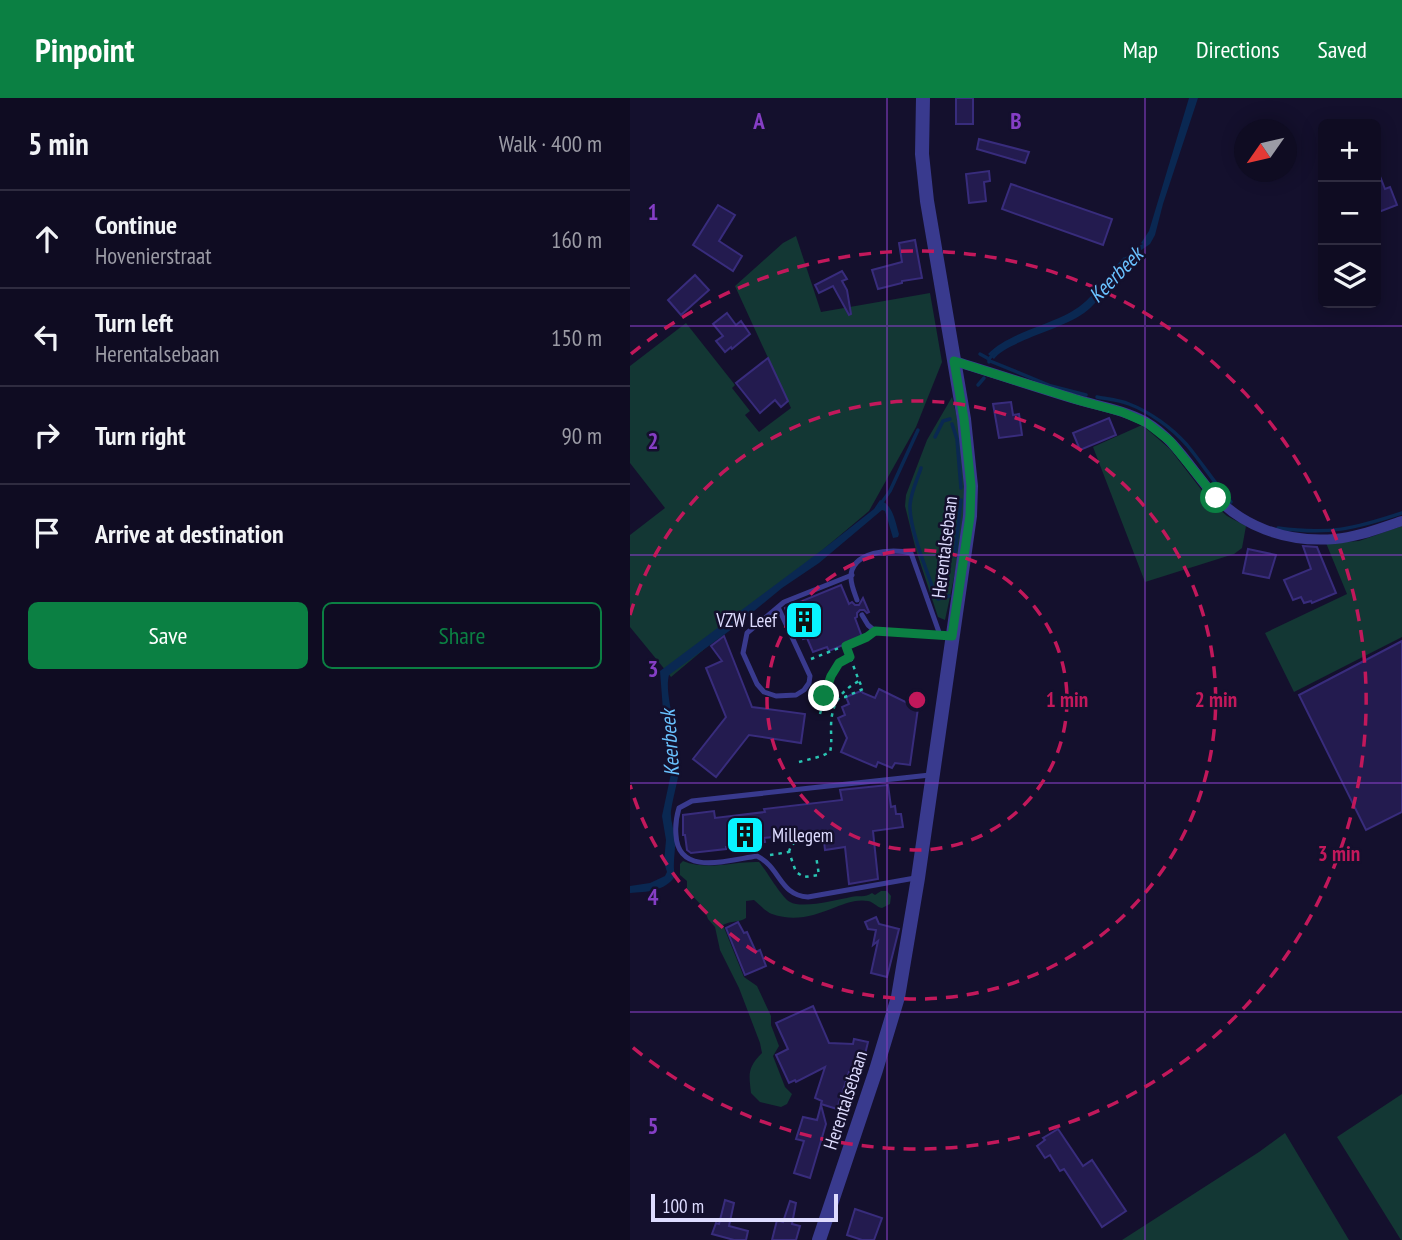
<!DOCTYPE html>
<meta charset="utf-8">
<style>
:root{--surface:#0f0c22;--page:#18152a;--text:#f1f3f6;--muted:#9b9ba5;--line:#2f2c40;--accent:#0b8043}
body{margin:0;font-family:"PT Sans Narrow",sans-serif;background:var(--page);color:var(--text)}
.controls{position:absolute;right:21px;top:21px;display:grid;overflow:hidden;border-radius:10px;box-shadow:0 4px 18px #0003}
.controls button{width:63px;height:63px;display:grid;place-items:center;padding:0;border:0;border-bottom:2px solid var(--line);background:var(--surface);color:var(--text);font:35px sans-serif}
.compass{position:absolute;left:604px;top:21px;width:63px;height:63px;border-radius:50%;background:var(--surface);box-shadow:0 4px 18px #0003;rotate:236deg}
.scale{position:absolute;left:21px;bottom:18px;width:187px;box-sizing:border-box;padding-left:7px;border:4px solid #dedcff;border-top:0;font-size:19px;line-height:24px;white-space:nowrap;color:#dedcff;-webkit-text-stroke:5px #14102d;paint-order:stroke}
.stop{position:absolute;width:21px;height:21px;margin:-16px;border:5px solid #0b8043;border-radius:50%;background:#fff}
.stop.end{background:#0b8043;border-color:#fff;box-shadow:0 2px 7px #0008}
.list{margin:0;padding:0;list-style:none}
h2{display:flex;justify-content:space-between;align-items:center;height:91px;margin:0;padding:0 28px;font-size:30px}
h2 small{font-size:23px;font-weight:400;color:var(--muted)}
.list li{display:grid;grid-template-columns:46px 1fr auto;gap:21px;align-items:center;box-sizing:border-box;height:98px;padding:0 28px;border-top:2px solid var(--line)}
.list b{display:block;font-size:26px;white-space:nowrap}
.list p{margin:0;font-size:23px;white-space:nowrap;color:var(--muted)}
.list em{font-size:23px;font-style:normal;color:var(--muted)}
.actions{display:flex;gap:14px;padding:21px 28px}
.actions a{flex:1;padding:16px 0;border:2px solid var(--accent);border-radius:10px;text-align:center;font-size:24px;color:var(--accent)}
.actions .main{background:var(--accent);color:#fff}
.icon{flex:none;width:38px;height:38px;fill:none;stroke:currentColor;stroke-width:2;stroke-linecap:round;stroke-linejoin:round}
.map{position:relative;flex:none;width:772px;height:1142px;overflow:hidden}
header{display:flex;align-items:center;gap:42px;box-sizing:border-box;height:98px;padding:0 35px;background:var(--accent);color:#fff}
header strong{font-size:33px}
nav{display:flex;gap:38px;margin-inline-start:auto;font-size:24px}
main{display:flex}
aside{flex:1;background:var(--surface)}
.map>svg:first-child{display:block}
.green{fill:#133734}
.water{fill:#0a2852}
.lines{fill:none;stroke-linecap:round;stroke-linejoin:round}
.stream{stroke:#0a2852;stroke-width:3.5}
.building{fill:#231b4f;stroke:#382c7c;stroke-width:2}
.path{stroke:#2ac5b3;stroke-width:2.5;stroke-dasharray:3.5 5;stroke-linecap:butt}
.service{stroke:#393a8e;stroke-width:5}
.minor{stroke:#393a8e;stroke-width:10}
.tertiary{stroke:#393a8e;stroke-width:14}
.route{stroke:#0b8043;stroke-width:9}
.grid{fill:none;stroke:#853ec5;stroke-width:2;stroke-opacity:0.55}
.ring{fill:none;stroke:#c2185b;stroke-width:3.5;stroke-dasharray:12 9}
.labels{text-anchor:middle;stroke-width:5;stroke-linejoin:round;paint-order:stroke}
.street-label{font-size:19px;fill:#dedcff;stroke:#14102d}
.poi-label{font-size:19px;fill:#dedcff;stroke:#14102d;text-anchor:end}
.water-label{font-size:21px;font-style:italic;fill:#6ac2ff;stroke:#14102d}
.grid-label{font-size:23px;text-anchor:middle;font-weight:bold;fill:#853ec5;stroke:#14102d;stroke-width:5;stroke-linejoin:round;paint-order:stroke}
.centre{fill:#c2185b;stroke:#14102d;stroke-width:3.5}
.ring-label{font-size:21px;text-anchor:middle;font-weight:bold;fill:#c2185b;stroke:#14102d;stroke-width:5;stroke-linejoin:round;paint-order:stroke}
</style>
<header>
<strong>Pinpoint</strong>
<nav><a>Map</a><a>Directions</a><a>Saved</a></nav>
</header>
<main>
<aside>
<h2>5 min<small>Walk · 400 m</small></h2>
<ul class="list">
<li><svg class="icon" aria-label="ahead" viewBox="0 0 24 24"><path d="M12 20V5M6 11l6-6 6 6"/></svg><div><b>Continue</b><p>Hovenierstraat</p></div><em>160 m</em></li>
<li><svg class="icon" aria-label="left" viewBox="0 0 24 24"><path d="M17 20v-9H6M10 6l-5 5 5 5"/></svg><div><b>Turn left</b><p>Herentalsebaan</p></div><em>150 m</em></li>
<li><svg class="icon" aria-label="right" viewBox="0 0 24 24"><path d="M7 20v-9h11M14 6l5 5-5 5"/></svg><div><b>Turn right</b></div><em>90 m</em></li>
<li><svg class="icon" aria-label="arrive" viewBox="0 0 24 24"><path d="M6 21V4h12l-3 4 3 4H6"/></svg><div><b>Arrive at destination</b></div></li>
</ul>
<div class="actions"><a class="main">Save</a><a>Share</a></div>
</aside>
<div class="map">
<svg width="772" height="1142" viewBox="0 0 772 1142">
<rect width="100%" height="100%" fill="#14102d"/>
<g class="green">
<polygon points="166,138 191,214 300,195 312,264 286,329 239,413 41,579 0,529 0,437 35,410 0,365 0,268 56,225 105,287 102,290 120,313 115,317 129,334 161,310 105,188 153,145"/>
<path d="M 322,299 C 328,322 333,345 334,369 C 337,421 326,472 315,522 L 308,519 L 286,452 L 275,408 L 276,397 L 297,342 Z"/>
<polygon points="512,327 540,351 580,403 597,418 616,428 612,450 604,456 515,484 463,349"/>
<polygon points="772,428 772,539 664,594 635,535 717,496 696,445 729,443"/>
<path d="M 53,763 C 77,773 105,763 129,764 C 137,773 151,799 160,804 C 172,811 207,802 221,799 C 228,797 235,800 242,795 L 245,797 L 251,793 L 257,793 L 261,798 L 260,806 L 252,810 C 246,809 244,804 238,803 C 227,801 216,805 206,809 C 183,818 165,824 142,816 C 136,814 129,806 124,802 L 116,803 L 116,820 C 109,825 102,822 93,827 L 114,879 L 127,888 L 141,918 L 141,927 L 149,948 L 143,958 L 155,989 L 162,996 L 157,1006 L 151,1009 L 130,1004 L 121,995 C 119,976 117,970 132,955 L 130,945 L 109,890 L 90,852 L 85,829 L 78,821 L 74,810 L 57,792 L 57,783 L 50,777 L 50,766 Z"/>
<polygon points="772,996 772,1142 771,1142 707,1039"/>
<polygon points="655,1035 719,1142 492,1142 629,1054"/>
</g>
<g class="water">
<polygon points="559,0 568,0 533,106 525,137 520,146 507,155 505,150 513,146 511,145 519,133"/>
<path d="M 494,159 L 498,164 C 485,179 468,207 451,217 C 431,231 376,244 364,261 L 358,256 C 377,236 416,228 441,214 C 463,202 477,177 494,159 Z"/>
<path d="M 250,402 C 263,407 265,423 269,436 L 268,439 L 263,440 L 255,413 L 252,412 L 189,465 L 152,490 L 106,528 L 39,577 C 34,595 47,632 49,653 C 52,674 44,692 41,713 C 40,722 44,731 45,740 C 46,753 42,765 45,778 C 36,793 16,794 0,795 L 0,788 L 20,785 L 35,778 L 37,774 L 34,764 L 36,742 L 32,718 L 42,671 L 41,654 L 33,612 L 30,573 L 192,452 L 244,411 Z"/>
</g>
<g class="lines">
<g class="stream">
<polyline points="493,163 509,151"/>
<polyline points="350,256 359,261"/>
<polyline points="360,263 421,288 456,297"/>
<polyline points="359,264 359,261 364,255"/>
<polyline points="348,287 354,280"/>
<path d="M 467,299 C 477,301 489,302 499,306 C 520,314 542,330 557,347 C 572,365 585,386 601,404"/>
<polyline points="322,326 327,341 331,390"/>
<polyline points="305,339 313,323 320,321"/>
<path d="M 291,370 C 287,382 281,394 280,407 C 279,431 298,475 306,499 L 308,501 L 319,498"/>
<polyline points="250,407 260,393 288,332"/>
<path d="M 648,430 C 699,437 724,431 772,415"/>
<polyline points="325,458 331,402"/>
</g>
</g>
<g class="building">
<rect x="326" y="0" width="17" height="26"/>
<polygon points="349,41 399,54 395,65 347,51"/>
<polygon points="746,68 755,91 760,89 767,107 746,115"/>
<polygon points="359,73 360,83 354,84 356,103 339,105 336,76"/>
<polygon points="381,86 482,121 473,147 372,111"/>
<polygon points="88,107 105,117 89,143 112,158 103,173 63,147"/>
<polygon points="285,142 292,180 272,183 272,185 248,191 242,172 272,164 269,145"/>
<polygon points="212,173 217,181 212,183 217,192 221,216 219,217 203,188 189,195 185,187"/>
<polygon points="65,177 79,192 51,217 38,202"/>
<polygon points="97,215 106,227 111,223 120,236 102,251 101,249 95,254 86,243 93,238 83,226"/>
<polygon points="138,260 158,303 151,309 145,302 130,315 106,285"/>
<polygon points="381,304 383,317 389,316 392,337 369,340 363,306"/>
<polygon points="479,320 486,337 450,352 443,335"/>
<polygon points="673,448 687,449 706,495 682,505 681,503 674,505 671,499 663,502 654,482 681,471"/>
<polygon points="618,451 646,457 639,480 613,475"/>
<polygon points="211,487 219,506 222,504 225,507 229,507 233,500 239,514 237,515 234,512 230,512 227,515 227,519 225,520 232,539 199,553 197,549 183,554 177,540 173,541 168,527 163,529 155,510"/>
<polygon points="94,538 122,609 175,616 171,645 119,637 86,679 63,661 96,619 76,570 92,563 81,548"/>
<polygon points="772,543 772,714 736,732 669,597"/>
<polygon points="249,591 288,610 280,667 265,665 262,670 248,664 246,669 211,654 217,640 208,620 215,617 212,609 219,606 216,599 231,593 233,595 245,600"/>
<polygon points="258,687 261,709 265,708 266,716 271,716 273,729 243,733 248,781 219,786 215,749 195,752 193,734 134,740 135,744 96,749 96,751 61,755 57,752 55,737 53,737 53,717 84,713 85,720 135,714 134,711 212,702 210,692"/>
<polygon points="246,819 249,826 269,831 257,879 241,875 248,843 243,847 246,832 238,831 235,824"/>
<polygon points="108,824 114,835 117,834 126,854 130,852 136,868 115,877 96,830"/>
<polygon points="183,908 199,945 223,946 224,941 238,944 230,977 219,974 207,1011 191,1006 192,1003 185,1000 195,969 166,984 165,982 159,985 146,957 158,951 146,925"/>
<polygon points="191,1007 196,1026 180,1080 164,1075 174,1043 166,1041 173,1019 187,1022"/>
<polygon points="428,1031 453,1068 462,1062 496,1113 472,1129 434,1071 430,1073 420,1057 415,1060 407,1048 415,1042 413,1040"/>
<polygon points="95,1102 104,1105 99,1128 118,1133 116,1142 104,1142 82,1136 86,1125 89,1126"/>
<polygon points="160,1103 166,1105 162,1126 170,1128 166,1142 142,1142 147,1122 153,1124"/>
<polygon points="225,1111 252,1120 244,1142 232,1142 217,1137"/>
</g>
<g class="lines">
<g class="path">
<polyline points="181,561 237,539"/>
<polyline points="180,598 215,599 233,591 229,583"/>
<polyline points="190,616 201,578 209,565 220,559"/>
<path d="M 169,664 L 192,658 L 200,654 C 202,646 201,639 201,630 C 201,607 209,594 229,583 L 216,548"/>
<path d="M 159,754 C 161,745 166,743 175,741"/>
<polyline points="140,757 159,754 166,774 174,779 189,777 186,758"/>
</g>
<g class="service">
<path d="M 227,502 C 225,496 221,487 221,480 C 220,453 262,450 281,455 L 310,537"/>
<polyline points="148,509 180,578 179,585 174,592 166,597 146,598 134,594 127,586 113,555 117,535 154,504 222,477"/>
<polyline points="232,517 238,527 245,533 322,538"/>
<path d="M 285,780 L 178,799 C 149,797 151,770 127,758 C 99,762 48,779 46,737 C 45,727 46,720 49,710 L 62,703 L 300,677"/>
</g>
<path class="minor" d="M 324,263 C 364,275 405,289 445,301 C 469,308 494,312 516,324 C 542,339 559,367 578,390 C 609,429 657,445 705,441 C 728,439 750,430 772,423"/>
<polyline class="tertiary" points="189,1142 246,972 268,899 288,780 340,418 341,388 334,321 297,103 292,56 293,0"/>
</g>
<g class="lines">
<polyline class="route" points="194,598 201,578 209,565 220,559 216,548 237,539 245,533 322,538 340,418 341,388 334,321 324,263 451,303 492,314 517,325 540,343 586,400"/>
</g>
<path class="grid" d="M 257,0 L 257,1142M 515,0 L 515,1142M 0,228 L 772,228M 0,457 L 772,457M 0,685 L 772,685M 0,914 L 772,914"/>
<g class="ring">
<circle cx="287" cy="602" r="150"/>
<path d="M0 517A299 299 0 1 1 0 687"/>
<path d="M1 256A449 449 0 1 1 1 948"/>
</g>
<defs>
<symbol id="building-square" viewBox="-11 -11 22 22"><rect x="-9" y="-9" width="18" height="18" rx="4" fill="#08f3ff" stroke="#14102d"/><path d="M-4-6H4V6H1V3H-1V6H-4ZM-2.5-4.3h1.7v1.8h-1.7ZM.8-4.3h1.7v1.8H.8ZM-2.5-1h1.7V.8h-1.7ZM.8-1h1.7V.8H.8Z" fill="#111"/></symbol>
</defs>
<g fill-rule="evenodd">
<use href="#building-square" x="152" y="500" width="44" height="44"/>
<use href="#building-square" x="93" y="715" width="44" height="44"/>
</g>
<g class="labels">
<g class="street-label">
<text transform="translate(314 449) rotate(-83)" y="7">Herentalsebaan</text>
<text transform="translate(215 1002) rotate(-72)" y="7">Herentalsebaan</text>
</g>
<g class="poi-label">
<text x="147" y="529">VZW Leef</text>
<text x="142" y="744" text-anchor="start">Millegem</text>
</g>
<g class="water-label">
<text transform="translate(486 177) rotate(-46)" y="7">Keerbeek</text>
<text transform="translate(40 645) rotate(-94)" y="7">Keerbeek</text>
</g>
</g>
<g class="grid-label">
<text x="129" y="31">A</text>
<text x="386" y="31">B</text>
<text x="23" y="122">1</text>
<text x="23" y="351">2</text>
<text x="23" y="579">3</text>
<text x="23" y="807">4</text>
<text x="23" y="1036">5</text>
</g>
<circle cx="287" cy="602" r="10" class="centre"/>
<g class="ring-label">
<text x="437" y="609">1 min</text>
<text x="586" y="609">2 min</text>
<text x="709" y="763">3 min</text>
</g>
</svg>
<div class="controls">
<button>+</button>
<button>−</button>
<button><svg class="icon" aria-label="layers" viewBox="0 0 24 24"><path d="M12 4l9 5-9 5-9-5zM3 14l9 5 9-5"/></svg></button>
</div>
<svg class="compass" viewBox="-18 -18 36 36"><path d="M0-13l5 13h-10z" fill="#e53935"/><path d="M0 13l5-13h-10z" fill="#9b9ba5"/></svg>
<div class="scale">100 m</div>
<div class="stop" style="left:586px;top:400px"></div>
<div class="stop end" style="left:194px;top:598px"></div>
</div>
</main>
